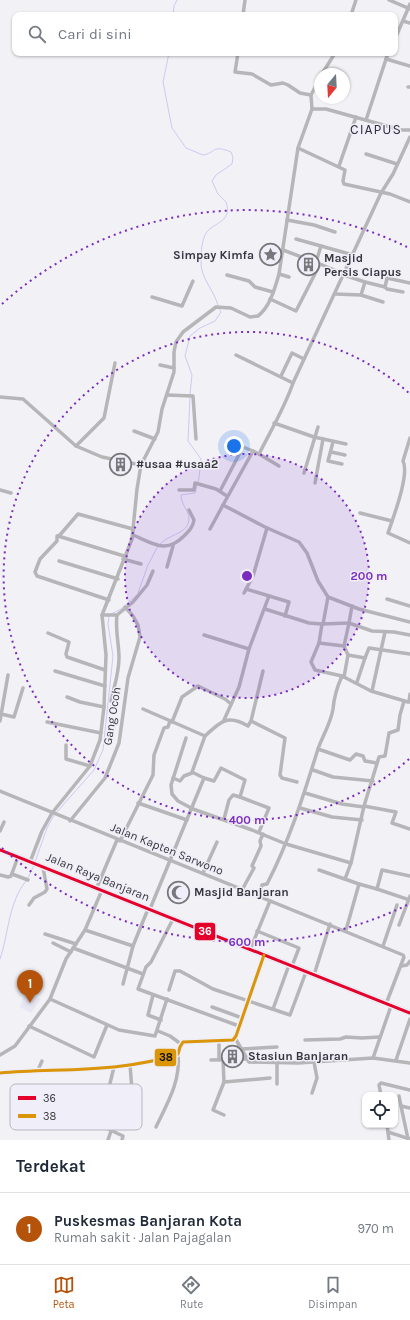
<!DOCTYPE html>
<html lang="id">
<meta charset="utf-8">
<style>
:root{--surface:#fff;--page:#f6f6f7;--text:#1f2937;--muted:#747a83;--line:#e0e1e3;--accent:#b45309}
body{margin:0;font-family:Karla,sans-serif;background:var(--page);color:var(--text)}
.controls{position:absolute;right:12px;bottom:12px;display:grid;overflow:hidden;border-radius:8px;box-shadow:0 1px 3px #0004}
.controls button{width:36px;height:36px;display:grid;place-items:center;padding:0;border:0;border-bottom:1px solid var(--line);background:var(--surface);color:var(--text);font:20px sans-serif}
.compass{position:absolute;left:314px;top:68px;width:36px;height:36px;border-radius:50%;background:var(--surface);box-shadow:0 1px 3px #0004;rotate:198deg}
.you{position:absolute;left:234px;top:446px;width:14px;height:14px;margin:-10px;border:3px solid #fff;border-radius:50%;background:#1a73e8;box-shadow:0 0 0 6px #1a73e833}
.badge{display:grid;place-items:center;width:26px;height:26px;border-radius:50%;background:var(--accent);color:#fff;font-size:13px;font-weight:700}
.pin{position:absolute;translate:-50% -33px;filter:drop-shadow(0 1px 2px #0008)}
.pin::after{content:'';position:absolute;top:21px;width:14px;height:12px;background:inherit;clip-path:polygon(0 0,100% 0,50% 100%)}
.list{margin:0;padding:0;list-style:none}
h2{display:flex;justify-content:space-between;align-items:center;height:52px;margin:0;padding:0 16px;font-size:17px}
h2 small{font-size:13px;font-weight:400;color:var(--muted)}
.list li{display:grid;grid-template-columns:26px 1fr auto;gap:12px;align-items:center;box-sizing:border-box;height:72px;padding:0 16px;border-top:1px solid var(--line)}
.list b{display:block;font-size:15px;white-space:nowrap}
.list p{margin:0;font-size:13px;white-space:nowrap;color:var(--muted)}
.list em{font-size:13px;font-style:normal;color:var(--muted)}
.icon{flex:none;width:22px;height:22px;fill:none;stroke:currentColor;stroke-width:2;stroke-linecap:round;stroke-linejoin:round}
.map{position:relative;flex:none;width:410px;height:1140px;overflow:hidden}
.search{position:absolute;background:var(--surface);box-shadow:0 1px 3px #0004;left:12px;right:12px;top:12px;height:44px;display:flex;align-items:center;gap:10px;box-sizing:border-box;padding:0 14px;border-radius:8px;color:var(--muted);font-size:15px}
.sheet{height:124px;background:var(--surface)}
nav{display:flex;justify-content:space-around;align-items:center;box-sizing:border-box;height:56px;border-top:1px solid var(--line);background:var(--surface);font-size:11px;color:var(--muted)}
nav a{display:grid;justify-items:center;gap:2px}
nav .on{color:var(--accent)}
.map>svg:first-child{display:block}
.built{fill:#e7e6f3}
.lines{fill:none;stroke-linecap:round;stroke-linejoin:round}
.stream{stroke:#cec9f3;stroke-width:1}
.minor{stroke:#b6b6b9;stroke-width:3.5}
.primary{stroke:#b0b0b2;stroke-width:5.5}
.bus-1-casing{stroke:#efeef9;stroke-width:6}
.bus-2-casing{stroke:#efeef9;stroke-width:6}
.bus-1{stroke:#e4002b;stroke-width:3}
.bus-2{stroke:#da9509;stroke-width:3}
.ring{fill:none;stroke:#7b2cbf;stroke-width:2;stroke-dasharray:2 4}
.labels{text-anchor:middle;stroke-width:3;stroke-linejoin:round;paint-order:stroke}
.poi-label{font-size:12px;font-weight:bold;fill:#37373b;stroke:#efeef9;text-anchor:start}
.street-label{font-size:12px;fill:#37373b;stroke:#efeef9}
.quarter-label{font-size:14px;letter-spacing:1px;fill:#32313a;stroke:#efeef9}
.key{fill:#efeef9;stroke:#b8b7c0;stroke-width:1}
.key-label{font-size:11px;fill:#37373b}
.centre{fill:#7b2cbf;stroke:#efeef9;stroke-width:2}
.ring-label{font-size:12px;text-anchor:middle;font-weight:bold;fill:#7b2cbf;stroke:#efeef9;stroke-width:3;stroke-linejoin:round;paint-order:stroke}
.line-badge{stroke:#efeef9;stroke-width:1.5}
.badge-label{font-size:11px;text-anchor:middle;font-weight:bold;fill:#fff}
.pale-badge-label{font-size:11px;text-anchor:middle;font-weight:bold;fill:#111}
</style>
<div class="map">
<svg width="410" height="1140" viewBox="0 0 410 1140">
<rect width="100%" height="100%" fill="#f1f1f6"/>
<polygon class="built" points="25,992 41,999 31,1013 20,1007"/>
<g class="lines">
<g class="stream">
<polyline points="173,15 174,6 177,0"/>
<path d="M 169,53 L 163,82 L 172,128 L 186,148 L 203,155 C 216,153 212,144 231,152 L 233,157 L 232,164 L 216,175 L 212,181 L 218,194 L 226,202 C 233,222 214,222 206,233 C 202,240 201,251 201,260 C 200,278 213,288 218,305"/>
<polyline points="190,394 192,375 185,356 190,336 200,328 215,321 221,312 219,308"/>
<path d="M 160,544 C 169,534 189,534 189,518 C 189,511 181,505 181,495 L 195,493 L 199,478 L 201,459 L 188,441 L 190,397"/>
<polyline points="138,593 148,565 158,546"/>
<polyline points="111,614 121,609 137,595"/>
<polyline points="56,813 94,770 103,750 113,656 108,624 109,616"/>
<polyline points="35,862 47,828 54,815"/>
<polyline points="28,878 34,865"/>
<path d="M 0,959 C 9,933 8,903 26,881"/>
</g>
<g class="minor">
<polyline points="389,0 410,9"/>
<polyline points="243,15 245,0"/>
<polyline points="351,15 356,0"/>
<polyline points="403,21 410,23"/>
<polyline points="395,39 410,4"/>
<polyline points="238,53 235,72 252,74 271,85 283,83 288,85 300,93 311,95"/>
<polyline points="386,59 410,66"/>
<polyline points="322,74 335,53"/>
<polyline points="408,87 410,87"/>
<polyline points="312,109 311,95 320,78"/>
<polyline points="366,120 388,53"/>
<path d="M 410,137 L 393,174 L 381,193 L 293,383 C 285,407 271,430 259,454 L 253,451 L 223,505 L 265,527 L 299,542 L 307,553 L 318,581 L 328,597 L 359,609 L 410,622"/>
<polyline points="298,148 345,170 343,181 344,184 390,194 410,202"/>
<polyline points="366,154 397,164"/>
<polyline points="339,166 356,117"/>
<polyline points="287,220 314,225 335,232"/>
<polyline points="296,239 353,255"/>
<polyline points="316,262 321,246"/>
<polyline points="320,264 344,274"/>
<polyline points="279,274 289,277"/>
<polyline points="227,275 249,281 255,287 273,292"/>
<polyline points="344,275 365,282 361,295 383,302"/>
<polyline points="365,282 385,287 387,278 410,283"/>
<polyline points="385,287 387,289 403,292"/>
<polyline points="335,294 361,295"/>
<polyline points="152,297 182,306 193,281"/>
<polyline points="270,299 296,311 319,266 320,264 283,250"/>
<polyline points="236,355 293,383"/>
<polyline points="160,365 174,368"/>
<polyline points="281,376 292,353 304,359"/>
<polyline points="167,395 193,396 196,439"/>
<polyline points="0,397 23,399 76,446 102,457 141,465"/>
<polyline points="274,423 314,437 346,444"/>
<polyline points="134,431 155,439"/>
<path d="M 410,438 L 403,461 C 410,474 393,518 388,533 L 410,543"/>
<polyline points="333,442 328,461 342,464"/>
<polyline points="76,446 104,418 115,363"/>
<polyline points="331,452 345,455"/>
<polyline points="259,454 279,466"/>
<polyline points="304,473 318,427"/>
<polyline points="315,483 323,439"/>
<polyline points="0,490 11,493"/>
<polyline points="179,490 194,490 195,483 216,489 227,496"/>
<polyline points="220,491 243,447 253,451"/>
<polyline points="360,513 392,521"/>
<polyline points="210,529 223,505"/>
<path d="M 133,535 C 154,544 166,554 184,536 C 189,531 193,527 194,520 L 189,510"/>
<polyline points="58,536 124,556"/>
<polyline points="123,559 141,564"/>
<polyline points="59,561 118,579"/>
<polyline points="167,567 173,546"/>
<polyline points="246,589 289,602 285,616"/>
<polyline points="244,593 253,576 267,528"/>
<polyline points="387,599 410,606"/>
<polyline points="109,600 37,576 35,572 40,559 57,541 57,536 59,536 78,514 133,529"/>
<polyline points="352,606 349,623 322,624 319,643 311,662 315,670 342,676 371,691 408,702"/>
<polyline points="265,609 309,623 322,624"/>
<polyline points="102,615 117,615 133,602 147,585 153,571"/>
<polyline points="323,624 328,597"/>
<polyline points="48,633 69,642 66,654 67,657 105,670"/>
<polyline points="204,635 249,649"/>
<polyline points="410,635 394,632 372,631 349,623 344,646 348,655 365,658 369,648 410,654"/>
<polyline points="319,643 344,646"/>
<polyline points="55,671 105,686"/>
<path d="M 342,676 C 337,687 334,697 333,709 C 331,723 322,737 318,749 L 350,760 L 356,754 L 363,756 L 365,761 L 377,763"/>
<polyline points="344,677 348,655"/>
<polyline points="357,682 365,658"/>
<polyline points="372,691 385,632"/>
<polyline points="67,697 80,702 104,707"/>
<path d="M 111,701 C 114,687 119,673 119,658 C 119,643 115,630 117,615"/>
<polyline points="409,702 410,694"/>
<polyline points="143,709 205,736 192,772 204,778 150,909"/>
<polyline points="1,714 14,717 23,688"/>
<polyline points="224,720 239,687 249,649 269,596"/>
<polyline points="0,721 8,675"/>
<polyline points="251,721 285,738 280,775 282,778 297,782"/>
<polyline points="47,722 101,733"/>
<polyline points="172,722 182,697 198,686 225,699 231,704"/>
<path d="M 205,736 C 221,721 228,714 248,726 L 251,721 L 263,671"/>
<polyline points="186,738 171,785 172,794 178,801 193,809 252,830 286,844 351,863 345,879"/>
<polyline points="66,745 66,759 90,766"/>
<polyline points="313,770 333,777 373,781"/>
<polyline points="173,778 180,781 184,776 192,773"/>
<polyline points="204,778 214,781 221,768 245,780 240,797 233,795 229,800 224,819"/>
<polyline points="0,791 403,955 404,957 386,1004"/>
<polyline points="305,793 342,804 364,807"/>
<polyline points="240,797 269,808 259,832"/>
<polyline points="138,803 187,820"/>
<polyline points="364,806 379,757 385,756 389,733 398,730 400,715 404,701"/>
<polyline points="300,808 332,817 362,820"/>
<polyline points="70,821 105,778 119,743 128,678 140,637 138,625 133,616 125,607"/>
<polyline points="0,831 4,822"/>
<polyline points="120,841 153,775 154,755 164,728 168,727 170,721"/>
<path d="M 30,862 L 42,831 L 52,813 L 90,766 L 100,740 L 104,707 L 106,655 L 102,615 L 132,539 L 137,489 L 141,465 L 158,432 L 162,409 L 174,372 L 174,352 L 176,342 L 183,332 L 216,307 L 231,308 L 250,317 L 258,316 C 270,307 275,288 279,274 L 298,148 L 312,109 L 326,109 L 401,130 L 410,130"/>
<polyline points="351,863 364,806 396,812 392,823 410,829"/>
<polyline points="319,870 359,884 346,930"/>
<polyline points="203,873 217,842"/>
<polyline points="12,874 28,880"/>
<polyline points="0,875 8,877 11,876 18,857"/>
<polyline points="359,884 377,889 382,870 410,876"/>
<polyline points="97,887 117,840"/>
<polyline points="377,889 410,900"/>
<polyline points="242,890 254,868 252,866 261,846 260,841 263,834"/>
<path d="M 258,897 L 262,885 L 267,884 C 290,839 303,797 318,749"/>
<polyline points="29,905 34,898 45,892 47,889 43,867"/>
<polyline points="173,919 151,962 146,967 138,989 239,1026"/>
<polyline points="399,925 410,896"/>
<polyline points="85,930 133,946 148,909"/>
<polyline points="257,931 299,948 292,966"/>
<polyline points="45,934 76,944"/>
<polyline points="53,943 71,952"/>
<polyline points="383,946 397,905"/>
<polyline points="73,948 143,974"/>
<polyline points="250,950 270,901"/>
<polyline points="401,966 407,965 410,961"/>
<polyline points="314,975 330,924"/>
<polyline points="123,984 133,946"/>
<polyline points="169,990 175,971 180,971 213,989 290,1015 306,972"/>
<polyline points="153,995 148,1015 161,1020"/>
<polyline points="50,999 119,1030 155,1036 167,999"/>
<polyline points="212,1007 242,1018"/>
<polyline points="273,1009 289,965"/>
<polyline points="29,1026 94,1057 107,1025"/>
<polyline points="158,1031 170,1036 181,1044"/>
<polyline points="235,1038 249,1062 298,1063 373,1058 410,1063"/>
<polyline points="219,1040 219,1060"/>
<polyline points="305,1040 340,1039 346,1037 362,1038 379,1037"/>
<polyline points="242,1049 277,1047"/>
<polyline points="0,1055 15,1046 50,999 66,959 85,930 102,890"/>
<polyline points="373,1058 391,1006"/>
<polyline points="211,1060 246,1059"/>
<polyline points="223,1060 224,1082 213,1110 224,1115"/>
<polyline points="396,1060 410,1019"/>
<polyline points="277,1063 277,1084"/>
<polyline points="38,1070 42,1061"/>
<path d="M 0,1073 C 59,1068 121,1073 178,1054 L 180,1047 L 183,1042 L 233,1040 L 236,1036 L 264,955"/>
<polyline points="224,1082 270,1078"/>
<polyline points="312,1093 317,1078 314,1062"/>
<polyline points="381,1095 379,1085 381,1083 410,1090"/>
<polyline points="399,1096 401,1106"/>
<polyline points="101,1120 114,1067"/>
<polyline points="387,1125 389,1140"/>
<path d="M 156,1127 C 167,1104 181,1081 178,1054"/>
<polyline points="388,1132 410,1139"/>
<polyline points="408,1139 401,1106 410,1108"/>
<polyline points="108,1140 111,1131"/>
<polyline points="122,1140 123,1136 108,1129 118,1108 125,1107 132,1090 130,1065"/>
</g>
<polyline class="primary" points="0,850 410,1013"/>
<defs>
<polyline id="bus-1" points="0,850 410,1013"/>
<path id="bus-2" d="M 0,1073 C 59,1068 121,1073 178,1054 L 180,1047 L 183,1042 L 233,1040 L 236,1036 L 264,955"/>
</defs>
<use href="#bus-1" class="bus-1-casing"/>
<use href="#bus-2" class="bus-2-casing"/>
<use href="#bus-1" class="bus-1"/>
<use href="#bus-2" class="bus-2"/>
</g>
<circle cx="247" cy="576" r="122" fill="#7b2cbf" fill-opacity=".12"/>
<g class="ring">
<circle cx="247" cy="576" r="122"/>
<path d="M409 759A244 244 0 1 1 409 393"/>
<path d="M407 905A366 366 0 0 1 2 848M2 304A366 366 0 0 1 407 247"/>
</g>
<defs>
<symbol id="sight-ring" viewBox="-11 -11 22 22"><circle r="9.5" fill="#efeef9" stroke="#78787c" stroke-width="1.5"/><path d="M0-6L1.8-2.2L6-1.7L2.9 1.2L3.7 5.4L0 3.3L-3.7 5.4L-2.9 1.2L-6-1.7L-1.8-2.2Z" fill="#78787c"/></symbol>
<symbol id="building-ring" viewBox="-11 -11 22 22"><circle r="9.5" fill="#efeef9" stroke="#78787c" stroke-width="1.5"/><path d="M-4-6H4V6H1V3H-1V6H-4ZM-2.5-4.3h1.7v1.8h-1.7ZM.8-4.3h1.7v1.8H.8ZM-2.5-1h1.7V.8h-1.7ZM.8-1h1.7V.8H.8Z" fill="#78787c"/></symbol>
<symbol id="mosque-ring" viewBox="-11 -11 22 22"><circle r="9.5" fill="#efeef9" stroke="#78787c" stroke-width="1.5"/><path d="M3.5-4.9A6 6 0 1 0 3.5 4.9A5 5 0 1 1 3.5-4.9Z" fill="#78787c"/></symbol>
</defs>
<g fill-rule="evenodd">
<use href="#sight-ring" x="258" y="242" width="25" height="25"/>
<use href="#building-ring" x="296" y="252" width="25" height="25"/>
<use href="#building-ring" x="108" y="452" width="25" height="25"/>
<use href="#mosque-ring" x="166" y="880" width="25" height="25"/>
<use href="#building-ring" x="220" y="1044" width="25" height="25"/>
</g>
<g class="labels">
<g class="poi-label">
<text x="254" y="259" text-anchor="end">Simpay Kimfa</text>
<text x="324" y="262">Masjid<tspan x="324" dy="14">Persis Ciapus</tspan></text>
<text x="136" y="468">#usaa #usaa2</text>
<text x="194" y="896">Masjid Banjaran</text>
<text x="248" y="1060">Stasiun Banjaran</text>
</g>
<g class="street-label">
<text transform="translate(112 716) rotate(-81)" y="4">Gang Ocoh</text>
<text transform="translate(167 849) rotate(22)" y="4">Jalan Kapten Sarwono</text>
<text transform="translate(98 877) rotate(22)" y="4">Jalan Raya Banjaran</text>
</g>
<g class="quarter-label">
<text x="376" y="134">CIAPUS</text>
</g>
</g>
<rect x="10" y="1084" width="132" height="46" rx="6" class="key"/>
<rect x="18" y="1096" width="18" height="4" fill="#e4002b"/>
<rect x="18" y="1114" width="18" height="4" fill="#da9509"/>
<g class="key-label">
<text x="43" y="1102">36</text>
<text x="43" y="1120">38</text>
</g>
<circle cx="247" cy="576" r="6" class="centre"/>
<g class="ring-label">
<text x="369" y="580">200 m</text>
<text x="247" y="824">400 m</text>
<text x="247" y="946">600 m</text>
</g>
<g class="line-badge">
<rect x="194" y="922" width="22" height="19" rx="4" fill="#e4002b"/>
<rect x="154" y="1048" width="23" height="19" rx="4" fill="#da9509"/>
</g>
<g class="badge-label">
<text x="205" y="935">36</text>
</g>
<g class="pale-badge-label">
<text x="166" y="1061">38</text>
</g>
</svg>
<div class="controls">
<button><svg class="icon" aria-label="locate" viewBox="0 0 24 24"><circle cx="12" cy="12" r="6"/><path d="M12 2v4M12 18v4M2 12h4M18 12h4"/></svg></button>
</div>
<svg class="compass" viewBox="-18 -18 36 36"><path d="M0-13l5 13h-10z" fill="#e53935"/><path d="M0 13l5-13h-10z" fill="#747a83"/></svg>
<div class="you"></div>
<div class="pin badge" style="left:30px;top:1003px">1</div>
<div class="search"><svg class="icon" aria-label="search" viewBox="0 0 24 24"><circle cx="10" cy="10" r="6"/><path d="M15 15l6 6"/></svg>Cari di sini</div>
</div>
<section class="sheet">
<h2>Terdekat<small></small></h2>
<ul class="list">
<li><span class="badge">1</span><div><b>Puskesmas Banjaran Kota</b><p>Rumah sakit · Jalan Pajagalan</p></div><em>970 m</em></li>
</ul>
</section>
<nav>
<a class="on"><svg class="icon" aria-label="map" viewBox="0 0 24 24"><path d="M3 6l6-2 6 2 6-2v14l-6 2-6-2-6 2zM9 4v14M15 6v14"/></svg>Peta</a>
<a><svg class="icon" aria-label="directions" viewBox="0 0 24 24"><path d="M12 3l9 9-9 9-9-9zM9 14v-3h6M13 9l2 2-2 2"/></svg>Rute</a>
<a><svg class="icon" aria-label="saved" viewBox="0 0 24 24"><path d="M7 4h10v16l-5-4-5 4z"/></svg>Disimpan</a>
</nav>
